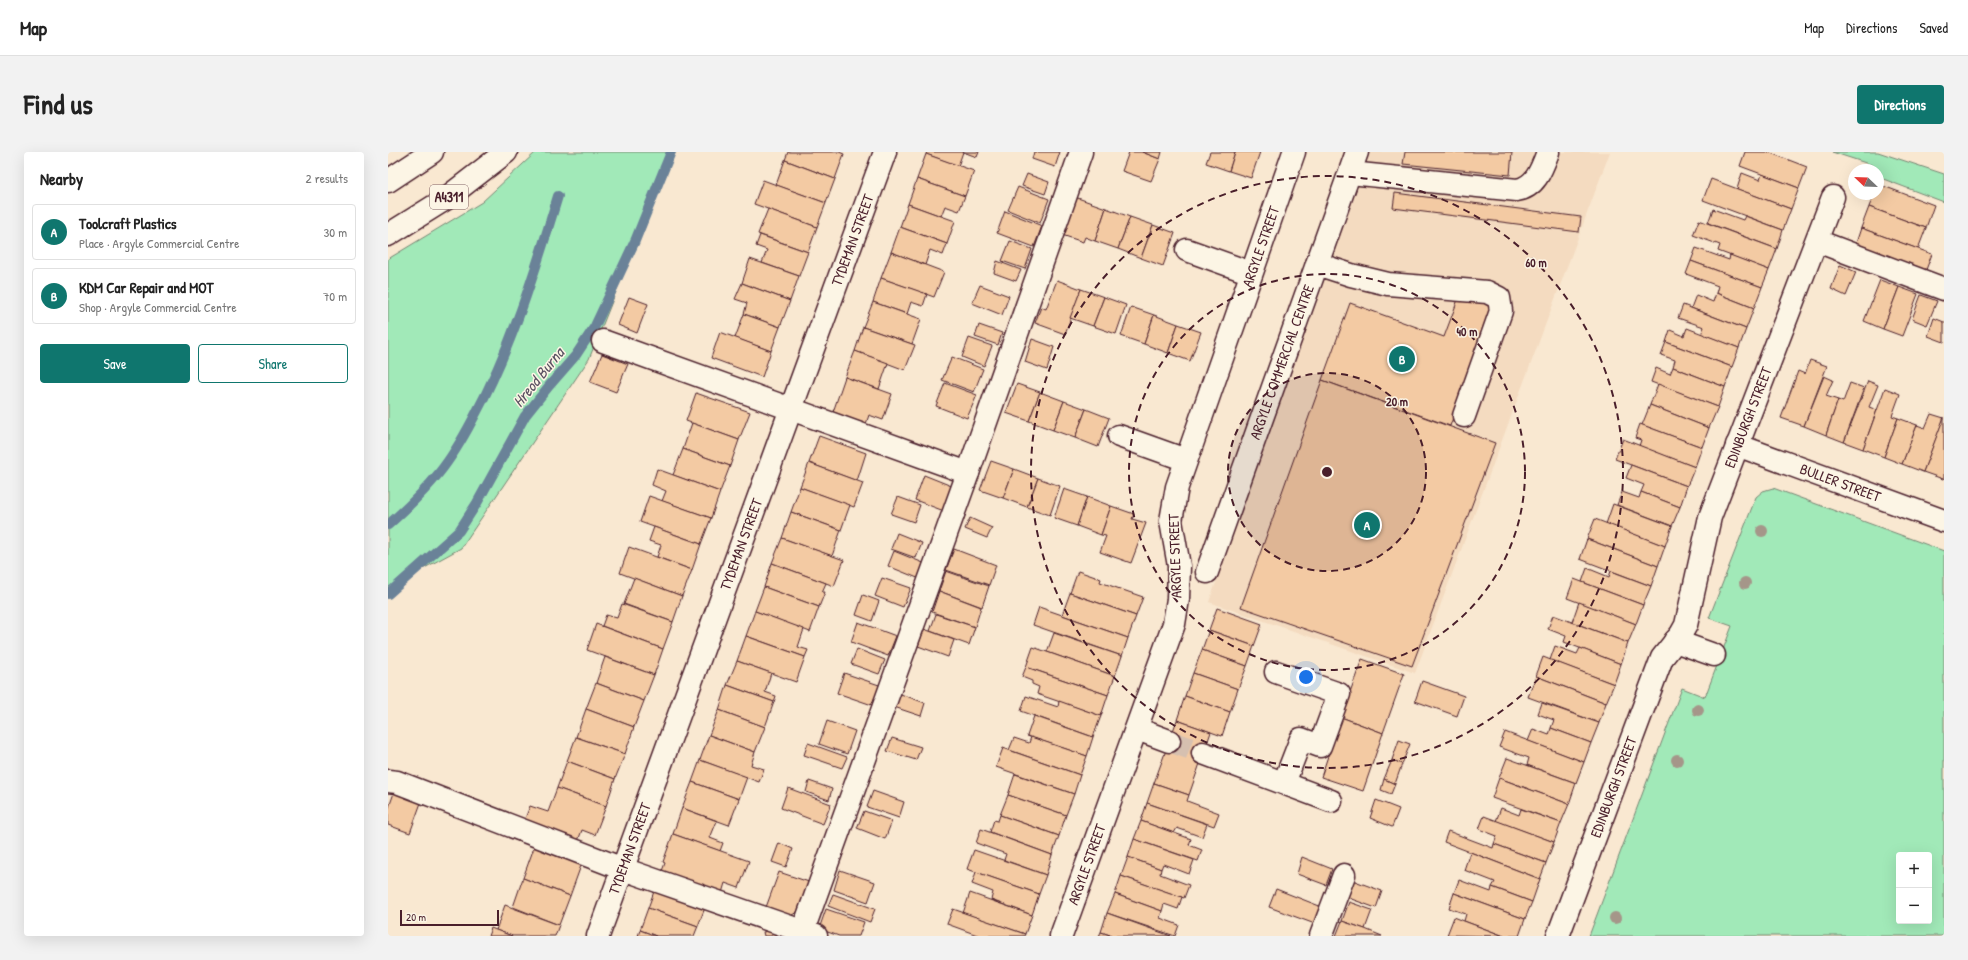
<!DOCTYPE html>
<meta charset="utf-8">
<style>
:root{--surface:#fff;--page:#f2f2f2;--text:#222;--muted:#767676;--line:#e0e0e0;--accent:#0f766e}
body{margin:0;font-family:"Patrick Hand",sans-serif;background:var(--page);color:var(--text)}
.controls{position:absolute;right:12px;bottom:12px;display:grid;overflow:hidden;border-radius:4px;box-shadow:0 4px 16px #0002}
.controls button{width:36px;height:36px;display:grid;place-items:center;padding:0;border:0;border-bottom:1px solid var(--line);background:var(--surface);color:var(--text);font:20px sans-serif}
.compass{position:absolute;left:1460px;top:12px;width:36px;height:36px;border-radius:50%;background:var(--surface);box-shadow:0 4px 16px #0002;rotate:293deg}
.scale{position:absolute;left:12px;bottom:10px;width:99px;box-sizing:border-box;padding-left:4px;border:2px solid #4a1f2b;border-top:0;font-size:11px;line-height:14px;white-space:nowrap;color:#4a1f2b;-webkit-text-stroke:3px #fcf5e5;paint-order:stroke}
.you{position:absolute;left:918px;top:525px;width:14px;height:14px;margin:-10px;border:3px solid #fff;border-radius:50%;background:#1a73e8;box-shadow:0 0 0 6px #1a73e833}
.badge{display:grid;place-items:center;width:26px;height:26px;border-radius:50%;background:var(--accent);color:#fff;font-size:13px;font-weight:700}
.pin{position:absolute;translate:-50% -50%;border:2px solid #fff;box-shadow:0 1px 4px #0006}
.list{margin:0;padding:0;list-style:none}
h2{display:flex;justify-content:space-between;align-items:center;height:52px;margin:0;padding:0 16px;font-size:17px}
h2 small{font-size:13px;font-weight:400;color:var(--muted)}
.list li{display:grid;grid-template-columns:26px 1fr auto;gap:12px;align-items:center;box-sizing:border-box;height:56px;margin:0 8px 8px;padding:0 8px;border:1px solid var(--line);border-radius:4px}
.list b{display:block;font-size:15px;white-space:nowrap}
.list p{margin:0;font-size:13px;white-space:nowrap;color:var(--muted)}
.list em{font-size:13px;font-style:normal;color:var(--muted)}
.actions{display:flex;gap:8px;padding:12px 16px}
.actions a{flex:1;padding:9px 0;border:1px solid var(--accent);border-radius:4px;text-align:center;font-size:14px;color:var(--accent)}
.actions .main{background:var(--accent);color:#fff}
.map{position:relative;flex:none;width:1556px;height:784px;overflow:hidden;border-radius:4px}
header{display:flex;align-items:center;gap:24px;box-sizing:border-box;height:56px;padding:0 20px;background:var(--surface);border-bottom:1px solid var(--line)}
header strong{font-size:19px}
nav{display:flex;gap:22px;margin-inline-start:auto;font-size:14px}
.intro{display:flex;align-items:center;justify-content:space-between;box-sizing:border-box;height:96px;padding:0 24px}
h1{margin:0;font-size:28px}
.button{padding:10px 18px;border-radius:4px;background:var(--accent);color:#fff;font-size:14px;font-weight:700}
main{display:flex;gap:24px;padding:0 24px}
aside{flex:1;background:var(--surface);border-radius:4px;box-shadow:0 4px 16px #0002}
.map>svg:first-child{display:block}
.built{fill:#f4dbc0}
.green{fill:#a1e9b8;stroke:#768472;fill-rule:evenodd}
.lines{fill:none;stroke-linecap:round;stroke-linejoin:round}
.stream{stroke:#6a8298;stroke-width:10}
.building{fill:#f3caa3;stroke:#4a1f2b}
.minor-tunnel{stroke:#d6c0b0;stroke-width:22;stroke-dasharray:22 11;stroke-linecap:butt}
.minor-casing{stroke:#4a1f2b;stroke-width:25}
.major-casing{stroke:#4a1f2b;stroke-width:25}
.minor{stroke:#fcf5e5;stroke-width:22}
.major{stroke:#fcf5e5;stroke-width:22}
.tree{fill:#a59689}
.ring{fill:none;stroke:#4a1f2b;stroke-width:2;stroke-dasharray:7 5}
.labels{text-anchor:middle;stroke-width:3;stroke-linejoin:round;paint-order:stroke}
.shield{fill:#fcf5e5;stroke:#7f5f63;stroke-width:1}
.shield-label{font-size:14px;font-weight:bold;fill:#4a1f2b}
.street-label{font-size:15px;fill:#4a1f2b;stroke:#fcf5e5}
.water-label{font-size:16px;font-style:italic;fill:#5a5162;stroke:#fcf5e5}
.centre{fill:#4a1f2b;stroke:#fcf5e5;stroke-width:2}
.ring-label{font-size:12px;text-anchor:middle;font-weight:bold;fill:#4a1f2b;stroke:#fcf5e5;stroke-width:3;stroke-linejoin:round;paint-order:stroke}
</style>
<header>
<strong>Map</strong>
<nav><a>Map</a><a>Directions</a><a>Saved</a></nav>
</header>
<div class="intro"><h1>Find us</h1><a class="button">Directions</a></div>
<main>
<aside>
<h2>Nearby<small>2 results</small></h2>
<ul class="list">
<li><span class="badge">A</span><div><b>Toolcraft Plastics</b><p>Place · Argyle Commercial Centre</p></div><em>30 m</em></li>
<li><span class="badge">B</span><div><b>KDM Car Repair and MOT</b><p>Shop · Argyle Commercial Centre</p></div><em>70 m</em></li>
</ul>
<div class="actions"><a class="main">Save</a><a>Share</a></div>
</aside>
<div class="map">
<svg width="1556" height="784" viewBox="0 0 1556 784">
<rect width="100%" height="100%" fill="#f9e8d1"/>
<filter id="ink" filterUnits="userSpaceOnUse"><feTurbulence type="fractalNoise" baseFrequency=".025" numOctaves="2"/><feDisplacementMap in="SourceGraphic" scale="8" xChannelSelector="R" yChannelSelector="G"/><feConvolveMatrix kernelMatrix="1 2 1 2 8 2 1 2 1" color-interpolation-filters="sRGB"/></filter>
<g filter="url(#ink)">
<polygon class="built" points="982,0 1222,0 1027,521 821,450"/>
<g class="green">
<polygon points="148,0 284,0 201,207 73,396 0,436 0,107 94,50"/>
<polygon points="1444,0 1490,0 1556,22 1556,50 1490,25 1490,18 1484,18 1484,13"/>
<path d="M 1385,336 L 1556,399 L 1556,784 L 1201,784 L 1294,536 L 1317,545 L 1344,474 L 1321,466 L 1368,345 L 1375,339 ZM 1511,703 L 1541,703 L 1541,769 L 1511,769 Z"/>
</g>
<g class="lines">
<g class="stream">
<path d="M 0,373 C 18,357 36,340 51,321 C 64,305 75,286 85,267 C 123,197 147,120 170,44"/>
<polyline points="0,442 71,379 89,351 137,264 161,234 188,203 207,174 247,89 283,0"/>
</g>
</g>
<g class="building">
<polygon points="400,0 451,0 456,2 447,27 397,8"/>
<polygon points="539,0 591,0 589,5 575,0 570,14 538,2"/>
<polygon points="646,0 672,0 667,15 644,7"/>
<polygon points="741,0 754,0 772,7 763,29 734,19"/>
<polygon points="754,0 774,0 772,7"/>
<polygon points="822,0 847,0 841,19 818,11"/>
<polygon points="847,0 872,0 863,26 841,19"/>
<polygon points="1017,0 1124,0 1122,23 1015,12"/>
<polygon points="1357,0 1380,0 1419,15 1411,36 1352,14"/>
<polygon points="538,2 586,19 577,44 529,27"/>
<polygon points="397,8 447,27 438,51 388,33"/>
<polygon points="1354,21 1372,28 1374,22 1411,36 1403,57 1349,37"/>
<polygon points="639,22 661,30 657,42 634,34"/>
<polygon points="529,27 577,44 571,59 557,54 553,64 520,52"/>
<polygon points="1323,27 1403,57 1395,78 1315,48"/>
<polygon points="375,28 438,51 429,75 366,52"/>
<polygon points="1490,32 1546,53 1538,76 1481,55 1486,42 1490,42"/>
<polygon points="630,35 661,47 652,71 620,58"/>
<polygon points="1007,41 1193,65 1191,80 1005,56"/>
<polygon points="684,44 718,56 707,89 697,85 695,90 671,82"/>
<polygon points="520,52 567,69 559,92 512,75"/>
<polygon points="1481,55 1538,76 1530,97 1473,76"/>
<polygon points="718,56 742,65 730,97 707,89"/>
<polygon points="380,57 429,75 420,100 370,82"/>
<polygon points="1325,57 1355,68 1357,64 1395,78 1389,97 1320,71"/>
<polygon points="617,59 654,74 646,95 609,81"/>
<polygon points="742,65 765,73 753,106 730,97"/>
<polygon points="1311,68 1389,97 1381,118 1330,99 1332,93 1305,83"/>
<polygon points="765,73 787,81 775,114 753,106"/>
<polygon points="512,75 559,92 555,103 542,98 537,113 503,100"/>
<polygon points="1473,76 1544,102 1536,123 1466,97"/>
<polygon points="372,83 420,100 411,124 374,111 379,98 368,94"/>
<polygon points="622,89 644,97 637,117 614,109"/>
<polygon points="1308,96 1341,108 1342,103 1381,118 1374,135 1303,109"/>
<polygon points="503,100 556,120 546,145 493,126"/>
<polygon points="362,107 411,124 402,149 354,131"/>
<polygon points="609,109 633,118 628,129 606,121"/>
<polygon points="1303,109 1374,135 1366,156 1328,141 1330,134 1298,122"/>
<polygon points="1452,113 1468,120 1458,144 1443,137"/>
<polygon points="493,126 539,142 535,154 523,150 519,162 485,150"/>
<polygon points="669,128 693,137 677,182 647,171 653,155 658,157"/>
<polygon points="1492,128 1511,135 1495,177 1476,169"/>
<polygon points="354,131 402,149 392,175 356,162 359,151 347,147"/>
<polygon points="592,133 621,144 614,163 584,151"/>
<polygon points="1511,135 1530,142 1514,184 1495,177"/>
<polygon points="693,137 716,145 705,174 682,166"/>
<polygon points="1328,141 1366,156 1358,177 1303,156 1308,143 1325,150"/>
<polygon points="1072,142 1105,154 1062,274 934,228 962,151 1056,185"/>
<polygon points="1533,143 1549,149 1539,173 1524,167"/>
<polygon points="241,145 260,152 249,181 230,173"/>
<polygon points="716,145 738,153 728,182 705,174"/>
<polygon points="485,150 533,167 524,192 475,175"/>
<polygon points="1295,153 1358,177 1351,196 1313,182 1316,175 1290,166"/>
<polygon points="743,155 766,163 756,192 733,184"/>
<polygon points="356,162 392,175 383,199 347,186"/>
<polygon points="766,163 790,172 780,201 756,192"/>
<polygon points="1546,166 1556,170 1556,190 1540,184"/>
<polygon points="790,172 813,180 802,209 780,201"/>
<polygon points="591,173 614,181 610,193 587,185"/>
<polygon points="475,175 527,193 517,218 467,199"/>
<polygon points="1299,176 1351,196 1344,215 1278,190 1282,178 1296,184"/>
<polygon points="332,180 383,199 374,225 323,206"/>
<polygon points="581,186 604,194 596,214 574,205"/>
<polygon points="644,187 666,195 659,218 637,210"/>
<polygon points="1278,190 1344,215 1337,235 1285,215 1287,208 1273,203"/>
<polygon points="467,199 500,211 491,237 457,225"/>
<polygon points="214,202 240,212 228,240 202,230"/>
<polygon points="564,205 595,217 586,240 554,228"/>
<polygon points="1422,208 1439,214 1416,274 1393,266 1410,219 1417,222"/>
<polygon points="1285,215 1337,235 1330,255 1263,230 1268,216 1282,222"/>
<polygon points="1436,224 1445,228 1438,244 1450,248 1438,283 1416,274"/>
<polygon points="457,225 504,242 495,268 481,263 478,272 445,260"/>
<polygon points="934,228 1107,291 1024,514 853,455"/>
<polygon points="1480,229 1490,233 1481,255 1489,258 1475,297 1456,290"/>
<polygon points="557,231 589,243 579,266 548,254"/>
<polygon points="1462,231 1476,236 1456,290 1438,283 1450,248 1455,250"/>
<polygon points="629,232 652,240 641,269 618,261"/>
<polygon points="1270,232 1330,255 1321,276 1262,253"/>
<polygon points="1497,236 1512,242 1504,264 1510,266 1496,305 1475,297"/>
<polygon points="652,240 676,249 665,278 641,269"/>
<polygon points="308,241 362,260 351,288 298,269"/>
<polygon points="676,249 698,257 687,286 665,278"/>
<polygon points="1262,253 1321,276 1314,295 1254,273"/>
<polygon points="698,257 721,266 710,295 687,286"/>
<polygon points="1543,262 1556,266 1535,320 1514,312 1529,273 1537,276"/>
<polygon points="1556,265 1556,326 1555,327 1535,320"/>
<polygon points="1510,266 1529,273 1514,312 1496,305"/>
<polygon points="304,271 351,288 342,314 295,297"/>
<polygon points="1252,272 1314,295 1307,315 1251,294 1253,288 1247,286"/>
<polygon points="431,284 478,301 469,329 421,311"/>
<polygon points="1235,287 1307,315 1299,334 1227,307"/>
<polygon points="295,297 342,314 332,340 285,323"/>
<polygon points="603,309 626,317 615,346 592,338"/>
<polygon points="421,311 475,331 466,355 412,335"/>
<polygon points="1243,313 1299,334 1292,355 1253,340 1256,333 1238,326"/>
<polygon points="269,317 332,340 323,366 274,349 278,339 264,333"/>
<polygon points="626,317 650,326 639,355 615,346"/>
<polygon points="536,323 566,335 556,359 527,348"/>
<polygon points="650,326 672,334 662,363 639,355"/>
<polygon points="412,335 462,353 453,378 403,360"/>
<polygon points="676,337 699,345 689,374 666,366"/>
<polygon points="1234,340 1251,346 1253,340 1292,355 1284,374 1229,353"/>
<polygon points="261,344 323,366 313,392 252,370"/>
<polygon points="510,345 532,353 526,370 503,362"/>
<polygon points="699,345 723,354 713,383 689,374"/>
<polygon points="1225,352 1284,374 1277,394 1218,372"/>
<polygon points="723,354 746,362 744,367 758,371 743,411 712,400 718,384 713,383"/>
<polygon points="403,360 453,378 444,404 394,386"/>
<polygon points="582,366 604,376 599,386 577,377"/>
<polygon points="1207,367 1277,394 1270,414 1199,387"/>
<polygon points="266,375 313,392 304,418 269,405 273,393 261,389"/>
<polygon points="509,381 534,391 528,406 503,397"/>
<polygon points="394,386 456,408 446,434 384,411"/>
<polygon points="1199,387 1270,414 1263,434 1192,407"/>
<polygon points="241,395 304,418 294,444 232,421"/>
<polygon points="566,397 608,413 601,433 558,418"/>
<polygon points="506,399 538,412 532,427 500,414"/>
<polygon points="384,411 438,431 434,440 437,440 431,455 376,435"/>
<polygon points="1199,416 1221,425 1223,419 1263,434 1255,453 1194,430"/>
<polygon points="558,419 601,434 594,455 551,439"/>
<polygon points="690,419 713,427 712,430 755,445 748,464 682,441"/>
<polygon points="246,426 294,444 285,470 236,452"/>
<polygon points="494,426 523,436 515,455 487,444"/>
<polygon points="1186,427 1255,453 1248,472 1179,446"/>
<polygon points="376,435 431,455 422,480 367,459"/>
<polygon points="551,439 593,455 587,475 544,460"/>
<polygon points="682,441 748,464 740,486 674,463"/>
<polygon points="475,443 491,449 484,469 468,463"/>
<polygon points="1191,450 1248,472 1240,491 1184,470"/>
<polygon points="234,452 285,470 275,497 214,474 218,463 229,466"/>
<polygon points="651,455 740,486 734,504 645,473"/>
<polygon points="829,456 874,472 866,494 821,478"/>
<polygon points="367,459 416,477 410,495 420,498 417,505 358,484"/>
<polygon points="548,462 587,475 581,493 542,479"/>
<polygon points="1165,463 1240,491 1233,512 1176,490 1178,484 1160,477"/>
<polygon points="470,470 508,484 500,504 463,490"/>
<polygon points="208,472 275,497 266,523 199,498"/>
<polygon points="536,477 566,488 560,505 530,494"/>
<polygon points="821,478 866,494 859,514 814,498"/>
<polygon points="666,481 734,504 727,524 659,500"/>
<polygon points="358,484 417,505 408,530 349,509"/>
<polygon points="1167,494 1189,502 1192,496 1233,512 1226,532 1162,508"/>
<polygon points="645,495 727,524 720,543 638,515"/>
<polygon points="469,497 497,508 491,522 463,512"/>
<polygon points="814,498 859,514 850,537 805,521"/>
<polygon points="217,505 266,523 256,549 208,531"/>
<polygon points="1155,505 1226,532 1218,551 1148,524"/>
<polygon points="974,507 1016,522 995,581 953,565"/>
<polygon points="349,509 383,521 377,540 388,544 386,550 339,533"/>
<polygon points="638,515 720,543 713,564 649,542 651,535 644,532 644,529 634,525"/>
<polygon points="456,521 494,534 487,554 449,541"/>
<polygon points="805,521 850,537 842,560 797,544"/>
<polygon points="1148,524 1218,551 1211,571 1140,545"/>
<polygon points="1034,529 1076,544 1069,564 1027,549"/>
<polygon points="208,531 256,549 246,575 198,557"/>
<polygon points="339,533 386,550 377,575 331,558"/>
<polygon points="510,541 537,551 533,564 506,555"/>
<polygon points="638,544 670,555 671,549 713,564 705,585 633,559"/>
<polygon points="797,544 842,560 834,584 789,568"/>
<polygon points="1154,551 1211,571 1203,591 1163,576 1166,568 1150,562"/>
<polygon points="198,557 246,575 237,602 188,585"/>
<polygon points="331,558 377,575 367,600 321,583"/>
<polygon points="646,564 705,585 699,604 639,584"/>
<polygon points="953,565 995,581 975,639 933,625"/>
<polygon points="789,568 823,580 801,643 766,631"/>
<polygon points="439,569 467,579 459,602 431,592"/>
<polygon points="1163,576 1203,591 1196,610 1140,589 1145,577 1161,583"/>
<polygon points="1117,580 1196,610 1188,631 1139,613 1141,606 1111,595"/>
<polygon points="321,583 367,600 363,613 376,617 371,630 312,608"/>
<polygon points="188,585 237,602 227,627 179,609"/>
<polygon points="643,585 699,604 692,623 621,598 626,586 641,591"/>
<polygon points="504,586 533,595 528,608 499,599"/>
<polygon points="1011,588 1022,592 1014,612 1004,608"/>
<polygon points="420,591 459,605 454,616 416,603"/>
<polygon points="615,596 692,623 686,642 608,615"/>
<polygon points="1119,606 1188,631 1181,652 1111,626"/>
<polygon points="312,608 359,625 351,647 304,630"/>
<polygon points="1004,608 1014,612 1007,632 996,627"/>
<polygon points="179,609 227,627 218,654 169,636"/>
<polygon points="627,622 686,642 678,663 620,643"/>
<polygon points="1111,626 1181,652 1173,671 1104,646"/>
<polygon points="996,627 1007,632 1003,642 993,638"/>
<polygon points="421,629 444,637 441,648 418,640"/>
<polygon points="304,630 351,647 341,673 294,656"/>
<polygon points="766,631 801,643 799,649 831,661 826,674 759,651"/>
<polygon points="169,636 218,654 207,683 194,678 190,689 136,669 142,654 160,660"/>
<polygon points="400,636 443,652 435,672 393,656"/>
<polygon points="7,638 34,648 22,681 0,673 0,658"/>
<polygon points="485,639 516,650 511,666 479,655"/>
<polygon points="620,643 678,663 671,684 612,663"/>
<polygon points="988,648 1011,657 1004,675 982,666"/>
<polygon points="759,651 819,672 814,685 789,676 786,681 753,669"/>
<polygon points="294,656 329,669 322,686 335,691 332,699 285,682"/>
<polygon points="1113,656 1131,663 1133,657 1173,671 1166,690 1108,669"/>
<polygon points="476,659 504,669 497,687 469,676"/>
<polygon points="612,663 671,684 664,703 602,680 606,668 610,669"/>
<polygon points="1096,664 1166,690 1158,711 1106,692 1109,684 1091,677"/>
<polygon points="753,669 803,687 801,693 814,698 810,709 746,687"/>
<polygon points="593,677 664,703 658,723 616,708 618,702 588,691"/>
<polygon points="1060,679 1105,696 1106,692 1158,711 1152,727 1056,690"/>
<polygon points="285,682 361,709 351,736 337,731 334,741 274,719 277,711 275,710"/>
<polygon points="746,687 806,708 801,722 775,712 773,717 740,705"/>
<polygon points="148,690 195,708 182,744 135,726"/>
<polygon points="391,691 405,697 398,715 384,710"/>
<polygon points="586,698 658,723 651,742 579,717"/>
<polygon points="1082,700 1152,727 1144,750 1104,735 1107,730 1076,718"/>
<polygon points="740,705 773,717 772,722 801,733 796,746 733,724"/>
<polygon points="914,705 944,717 938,733 909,722"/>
<polygon points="452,718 487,730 480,750 446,738"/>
<polygon points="391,720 424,731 414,757 399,766 377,758"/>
<polygon points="588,720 651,742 644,763 603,748 605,740 584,732"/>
<polygon points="733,724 794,745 790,757 776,752 774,759 727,742"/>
<polygon points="135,726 182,744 171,773 125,755"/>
<polygon points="964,728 994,739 988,756 958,745"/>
<polygon points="1071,728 1103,740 1104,735 1144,750 1137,767 1066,741"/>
<polygon points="268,734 318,753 310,774 260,756"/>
<polygon points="888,737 934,755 927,772 881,755"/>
<polygon points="582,741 644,763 637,782 575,761"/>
<polygon points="1066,741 1137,767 1131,784 1116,784 1076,769 1078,762 1061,756"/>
<polygon points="445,742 487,757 482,770 440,754"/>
<polygon points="727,742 774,759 772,766 791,773 787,784 719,761"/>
<polygon points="961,750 984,758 977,777 954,769"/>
<polygon points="117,753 171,773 167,784 124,784 108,778"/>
<polygon points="260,756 310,774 306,784 268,784 252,778"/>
<polygon points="438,757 476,770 471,784 451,784 431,777"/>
<polygon points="565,757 637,782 636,784 592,784 559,772"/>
<polygon points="719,761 783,784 725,784 713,780"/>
<polygon points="1066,765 1076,769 1116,784 1059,783"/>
<polygon points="954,769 977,777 994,784 948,784"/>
<polygon points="103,776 108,778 124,784 100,784"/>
<polygon points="392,777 394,784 376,784 375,780"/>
<polygon points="252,778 268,784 250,784"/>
<polygon points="713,780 725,784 711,784"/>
</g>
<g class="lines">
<polyline class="minor-tunnel" points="781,589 815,601"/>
<defs>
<g id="minor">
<path d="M 962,21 L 1129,38 C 1148,35 1154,16 1160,0"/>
<polyline points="1429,89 1556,137"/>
<polyline points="799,98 863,121"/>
<polyline points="929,112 963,123 1000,132 1099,140 1111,146 1113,159 1076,264"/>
<polyline points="215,189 580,321"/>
<polyline points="731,284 798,308"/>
<path id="s1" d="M 1349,293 L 1556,369"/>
<path id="s2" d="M 819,420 L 969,0"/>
<polyline points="1287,489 1326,503"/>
<polyline points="888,520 951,542 932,594 913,587 896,631"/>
<polyline points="749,577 781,589"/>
<polyline points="815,601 943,649"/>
<polyline points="0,629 9,630 235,717 428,784"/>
<path id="s3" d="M 210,784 L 497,0"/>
<polyline points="413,784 580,321 693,0"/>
<path id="s4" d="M 673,784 L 786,472 L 790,447 L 791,414 L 783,369 L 789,335 L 906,0"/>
<polyline points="933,784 956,723"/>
<path id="s5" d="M 1170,784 L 1274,506 L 1293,482 L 1298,473 L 1322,365 L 1445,45"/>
</g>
<g id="major">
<polyline points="0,29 44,0"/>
<polyline points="0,83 56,48 118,0"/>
</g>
</defs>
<use href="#minor" class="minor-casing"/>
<use href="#major" class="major-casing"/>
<use href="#minor" class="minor"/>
<use href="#major" class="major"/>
</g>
<g class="tree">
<circle cx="1374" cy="379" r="6"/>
<circle cx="1357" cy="431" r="6"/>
<circle cx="1310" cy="558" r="6"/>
<circle cx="1289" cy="608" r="6"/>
<circle cx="1227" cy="766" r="6"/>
</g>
</g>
<circle cx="939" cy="320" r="99" fill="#4a1f2b" fill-opacity=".12"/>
<g class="ring">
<circle cx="939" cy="320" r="99"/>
<circle cx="939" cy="320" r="198"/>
<circle cx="939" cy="320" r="296"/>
</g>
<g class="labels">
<rect class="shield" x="42" y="33" width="38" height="24" rx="3"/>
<g class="shield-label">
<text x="61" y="50">A4311</text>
</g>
<g class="street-label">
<text dy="5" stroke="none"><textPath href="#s3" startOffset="741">TYDEMAN STREET</textPath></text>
<text dy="5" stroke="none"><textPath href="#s4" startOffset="725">ARGYLE STREET</textPath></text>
<text dy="5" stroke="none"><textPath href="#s2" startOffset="223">ARGYLE COMMERCIAL CENTRE</textPath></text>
<text dy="5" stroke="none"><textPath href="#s5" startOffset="555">EDINBURGH STREET</textPath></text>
<text dy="5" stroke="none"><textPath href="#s1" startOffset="110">BULLER STREET</textPath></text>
<text dy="5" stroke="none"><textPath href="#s3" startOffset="417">TYDEMAN STREET</textPath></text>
<text transform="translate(787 404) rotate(-92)" y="5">ARGYLE STREET</text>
<text dy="5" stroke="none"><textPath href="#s5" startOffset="159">EDINBURGH STREET</textPath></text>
<text dy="5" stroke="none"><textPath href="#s3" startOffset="93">TYDEMAN STREET</textPath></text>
<text dy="5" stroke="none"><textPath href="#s4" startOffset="76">ARGYLE STREET</textPath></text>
</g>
<g class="water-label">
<text transform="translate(150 225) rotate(-51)" y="6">Hreod Burna</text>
</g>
</g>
<circle cx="939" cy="320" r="6" class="centre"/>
<g class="ring-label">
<text x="1148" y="115">60 m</text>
<text x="1079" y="184">40 m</text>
<text x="1009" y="254">20 m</text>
</g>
</svg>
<div class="controls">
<button>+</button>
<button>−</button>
</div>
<svg class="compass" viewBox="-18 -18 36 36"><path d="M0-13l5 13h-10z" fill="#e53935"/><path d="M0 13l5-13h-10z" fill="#767676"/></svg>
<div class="scale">20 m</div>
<div class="you"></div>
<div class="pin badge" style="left:979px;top:373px">A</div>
<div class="pin badge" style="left:1014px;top:207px">B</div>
</div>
</main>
